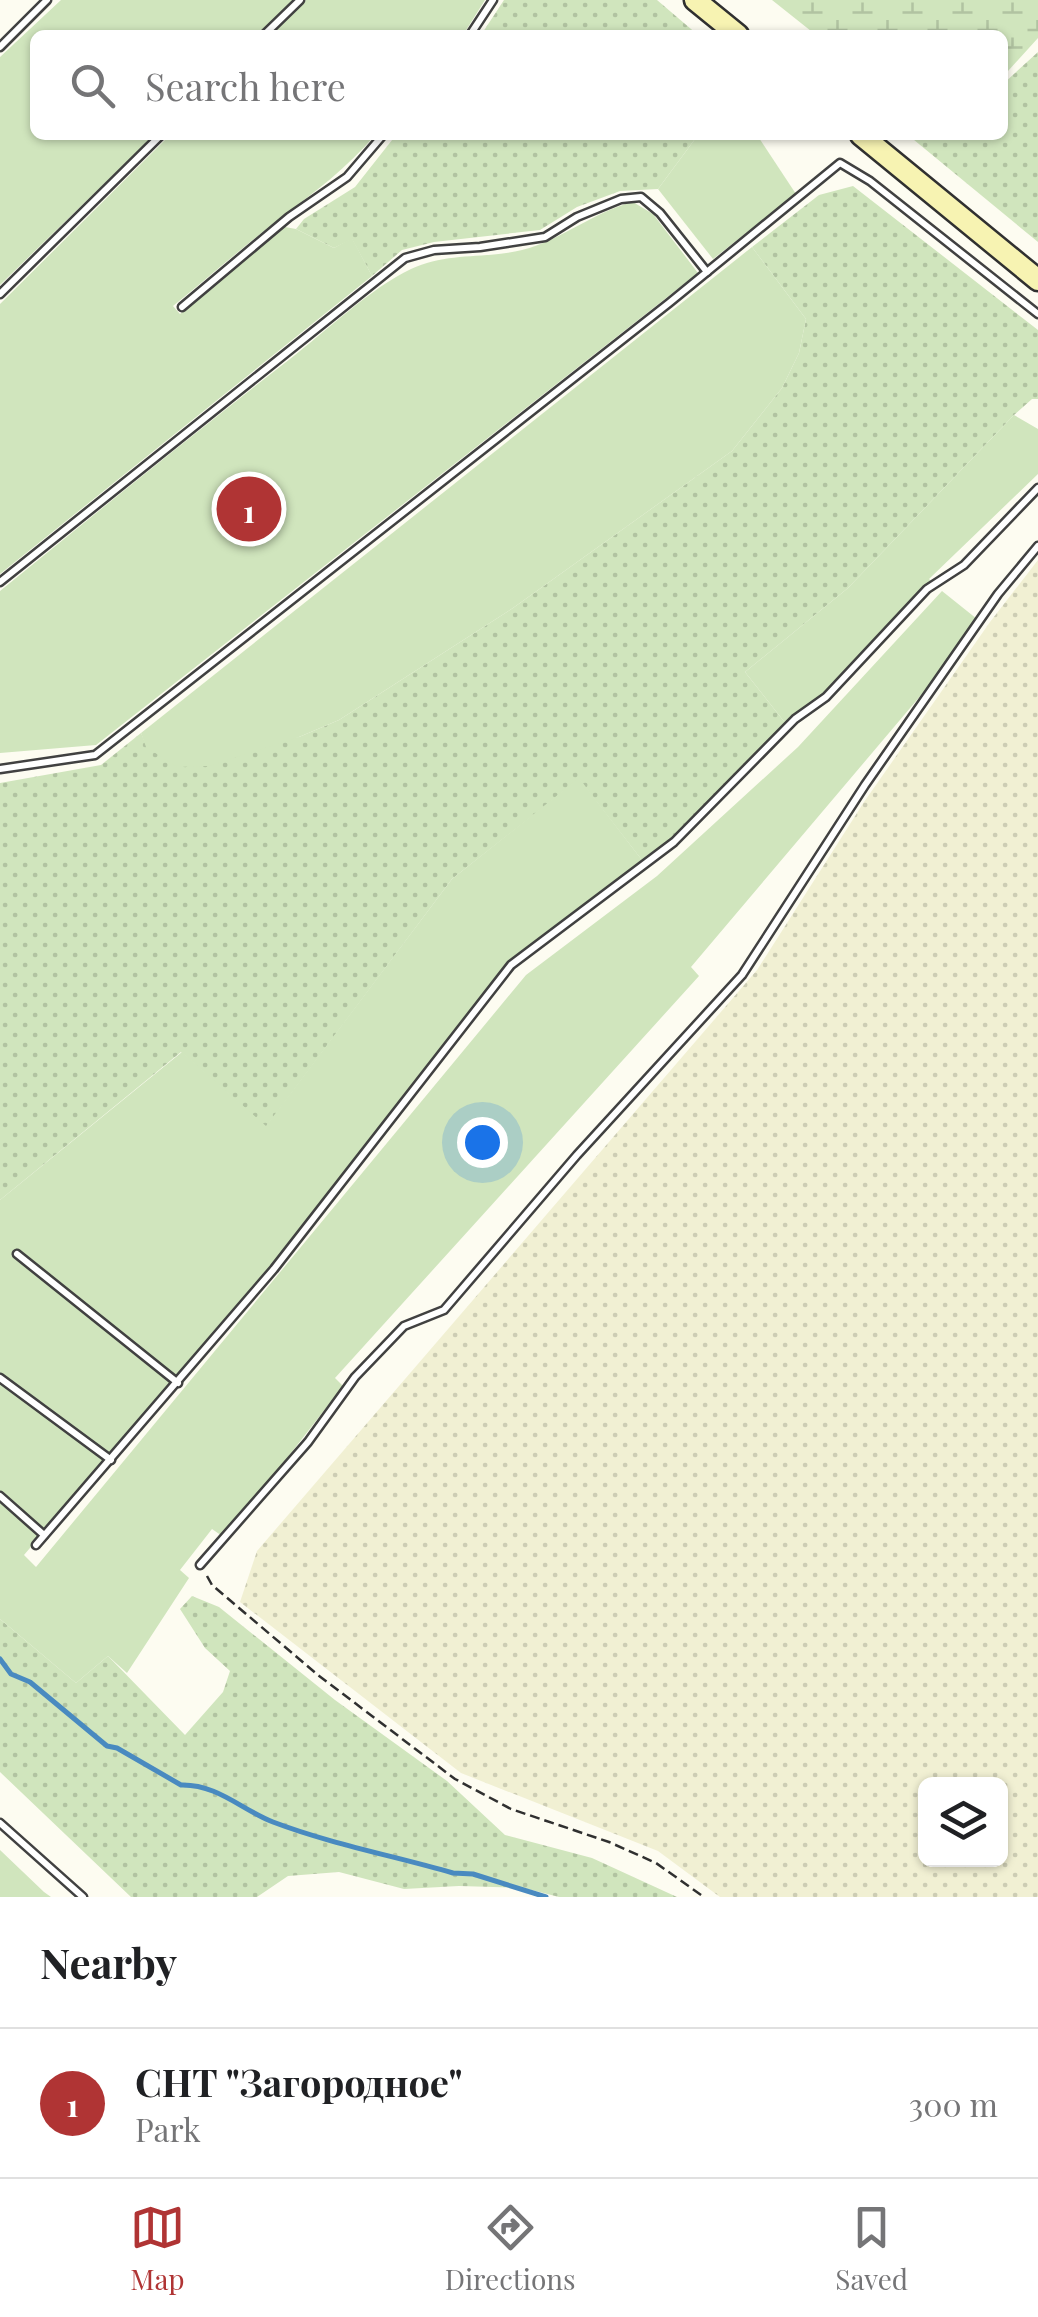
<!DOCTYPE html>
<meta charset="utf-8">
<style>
:root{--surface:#fff;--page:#f6f6f6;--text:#202124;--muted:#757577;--line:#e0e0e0;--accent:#b03434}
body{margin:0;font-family:"Playfair Display",serif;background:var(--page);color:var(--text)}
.controls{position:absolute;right:30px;bottom:30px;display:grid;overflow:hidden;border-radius:15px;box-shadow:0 2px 8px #0004}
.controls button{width:90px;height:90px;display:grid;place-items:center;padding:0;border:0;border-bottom:2px solid var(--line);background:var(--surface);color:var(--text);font:50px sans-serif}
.you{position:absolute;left:482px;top:1142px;width:35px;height:35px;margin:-25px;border:8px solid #fff;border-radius:50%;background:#1a73e8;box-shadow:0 0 0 15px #1a73e833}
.badge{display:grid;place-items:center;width:65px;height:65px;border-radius:50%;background:var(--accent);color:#fff;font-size:32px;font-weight:700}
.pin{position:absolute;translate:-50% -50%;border:5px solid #fff;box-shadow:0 2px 10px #0006}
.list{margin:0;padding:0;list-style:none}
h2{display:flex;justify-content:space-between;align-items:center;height:130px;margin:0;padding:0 40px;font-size:42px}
h2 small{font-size:32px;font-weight:400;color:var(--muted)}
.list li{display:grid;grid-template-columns:65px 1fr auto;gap:30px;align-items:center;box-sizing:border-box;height:150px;padding:0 40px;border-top:2px solid var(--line)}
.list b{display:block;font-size:38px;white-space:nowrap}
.list p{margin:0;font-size:32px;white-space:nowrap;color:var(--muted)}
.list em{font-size:32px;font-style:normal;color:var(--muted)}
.icon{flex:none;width:55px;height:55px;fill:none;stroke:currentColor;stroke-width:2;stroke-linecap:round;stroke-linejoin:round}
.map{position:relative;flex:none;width:1038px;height:1897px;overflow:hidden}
.search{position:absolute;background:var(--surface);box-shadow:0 2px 8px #0004;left:30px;right:30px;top:30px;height:110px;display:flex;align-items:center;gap:25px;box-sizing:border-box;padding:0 35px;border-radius:15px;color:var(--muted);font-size:38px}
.sheet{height:280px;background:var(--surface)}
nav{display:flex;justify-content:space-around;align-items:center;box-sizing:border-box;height:140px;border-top:2px solid var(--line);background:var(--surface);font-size:28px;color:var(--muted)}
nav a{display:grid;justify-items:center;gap:5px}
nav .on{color:var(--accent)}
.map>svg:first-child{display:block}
.farmland{fill:url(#farmland-dots);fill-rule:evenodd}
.grass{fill:url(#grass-dots)}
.wetland{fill:url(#wetland-marsh)}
.garden{fill:#d0e5bd}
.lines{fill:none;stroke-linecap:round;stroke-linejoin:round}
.stream{stroke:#498ac0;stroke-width:5}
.service-casing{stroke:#414141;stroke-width:11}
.secondary-casing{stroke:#303030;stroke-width:25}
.path{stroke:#303030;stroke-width:2.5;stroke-dasharray:10 5;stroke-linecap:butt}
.service{stroke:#fff;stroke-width:6}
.secondary{stroke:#f7f3b2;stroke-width:20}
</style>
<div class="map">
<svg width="1038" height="1897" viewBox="0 0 1038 1897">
<defs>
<pattern id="farmland-dots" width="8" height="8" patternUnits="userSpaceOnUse" patternTransform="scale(2.5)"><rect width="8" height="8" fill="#f1f0d3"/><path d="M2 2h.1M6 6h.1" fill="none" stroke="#cdcdb4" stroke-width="1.8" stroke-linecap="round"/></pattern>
<pattern id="grass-dots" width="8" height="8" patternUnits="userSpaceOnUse" patternTransform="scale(2.5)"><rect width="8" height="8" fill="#d0e5bd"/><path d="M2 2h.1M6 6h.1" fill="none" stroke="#b1c3a1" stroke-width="1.8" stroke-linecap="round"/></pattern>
<pattern id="wetland-marsh" width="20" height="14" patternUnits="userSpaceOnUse" patternTransform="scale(2.5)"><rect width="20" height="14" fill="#d0e5bd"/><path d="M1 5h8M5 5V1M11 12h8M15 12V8" fill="none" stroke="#b1c3a1"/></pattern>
</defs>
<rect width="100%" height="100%" fill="#fdfcf1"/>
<path class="farmland" d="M 1038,560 L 1038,1897 L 720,1897 L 658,1851 L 461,1773 L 240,1602 L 257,1551 L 757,970 L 864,802 L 990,622 ZM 926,1784 L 1000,1784 L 1000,1860 L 926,1860 Z"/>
<g class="grass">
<polygon points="504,0 657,0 698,35 481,35"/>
<polygon points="1038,52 1038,242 908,135 1003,135 1003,84"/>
<polygon points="396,135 698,135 658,189 620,191 577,207 540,230 434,242 402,250 372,276 352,239 334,248 296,229 304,219 355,187"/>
<polygon points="853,186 1038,330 1038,399 1032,399 1014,415 848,588 745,672 790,729 720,799 645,864 579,779 452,879 266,1127 181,1052 0,1200 0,783 101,765 141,733 147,747 299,737 339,720 513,608 732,451 782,388 799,353 806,319 752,247 819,195"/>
<polygon points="192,1596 219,1607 335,1700 447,1781 505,1835 592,1858 677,1897 559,1897 524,1888 459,1886 404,1889 339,1872 288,1876 257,1897 131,1897 0,1772 0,1619 76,1683 108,1656 185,1735 223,1692 230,1671 205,1648 180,1609"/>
</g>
<polygon class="wetland" points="772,0 1038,0 1038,38 1008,71 1003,72 1003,35 816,35"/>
<g class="garden">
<polygon points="61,0 293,0 257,35 35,35 35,135 154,135 0,285 0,57"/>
<polygon points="306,0 485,0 463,35 271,35"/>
<path d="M 170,135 L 375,135 C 347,168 316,191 282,217 C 245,245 209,277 173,306 L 180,314 L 285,227 L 296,229 L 334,248 L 352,238 L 372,276 L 0,574 L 0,304 Z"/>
<polygon points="698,135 757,135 796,194 713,259 658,189"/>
<path d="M 633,202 L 653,214 L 698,273 L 96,745 L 0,753 L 0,591 C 96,513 192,435 290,359 C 325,332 372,287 411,269 C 447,252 485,259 522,250 C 562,240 593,212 633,202 Z"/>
<polygon points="752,247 806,319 799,353 782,388 732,451 513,608 339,720 299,737 209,766 177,767 146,747 141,733"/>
<polygon points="1014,415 1038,429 1038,474 929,579 936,586 850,677 790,729 745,672 848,588"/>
<polygon points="942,591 982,623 691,967 699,976 335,1378 343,1386 225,1538 212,1529 180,1570 189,1578 127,1673 108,1656 76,1683 0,1619 0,1200 182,1052 266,1126 452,879 579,778 645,864 514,963 389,1127 24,1555 36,1567 526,975 657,876 798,747"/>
<polygon points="0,1850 44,1892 51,1897 0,1897"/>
</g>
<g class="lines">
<path class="stream" d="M 0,1659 L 11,1674 L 30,1682 L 107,1746 L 117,1748 L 181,1785 C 217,1784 242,1810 273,1822 C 331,1844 394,1856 453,1873 L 473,1874 L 546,1897"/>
<defs>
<g id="service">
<polyline points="264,35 300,0"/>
<polyline points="470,35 493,0"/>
<polyline points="0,47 47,0"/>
<polyline points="0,294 161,135"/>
<polyline points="182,307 289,217 347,177 383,135"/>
<polyline points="0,582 405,258 434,250 480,247 545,237 577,217 621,199 641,197 660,213 707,272"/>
<polyline points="0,769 95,755 669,303 840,163 870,181 1038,314"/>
<polyline points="17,1254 178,1383"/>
<polyline points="0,1378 111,1460"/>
<polyline points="0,1496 44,1535"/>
<polyline points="36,1545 274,1269 511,965 674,842 795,719 826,697 927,589 964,565 1038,488"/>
<polyline points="200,1565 308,1442 355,1377 404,1326 444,1310 577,1155 742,975 865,785 998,594 1038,546"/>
<polyline points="0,1823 83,1897"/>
</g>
<g id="secondary">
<polyline points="695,0 738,35"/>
<polyline points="861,135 1038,280"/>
</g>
</defs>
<use href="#service" class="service-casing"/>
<use href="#secondary" class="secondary-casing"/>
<polyline class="path" points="207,1576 212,1585 318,1675 455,1779 511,1809 609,1842 656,1863 704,1897"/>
<use href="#service" class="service"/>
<use href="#secondary" class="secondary"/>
</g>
</svg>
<div class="controls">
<button><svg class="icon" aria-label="layers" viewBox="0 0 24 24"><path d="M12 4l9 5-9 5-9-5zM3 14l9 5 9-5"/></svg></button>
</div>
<div class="you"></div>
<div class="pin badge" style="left:249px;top:509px">1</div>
<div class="search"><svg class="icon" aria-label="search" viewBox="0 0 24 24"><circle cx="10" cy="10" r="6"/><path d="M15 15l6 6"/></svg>Search here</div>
</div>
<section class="sheet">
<h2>Nearby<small></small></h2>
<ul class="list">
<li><span class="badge">1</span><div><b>СНТ &quot;Загородное&quot;</b><p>Park</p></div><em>300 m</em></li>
</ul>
</section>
<nav>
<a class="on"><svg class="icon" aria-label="map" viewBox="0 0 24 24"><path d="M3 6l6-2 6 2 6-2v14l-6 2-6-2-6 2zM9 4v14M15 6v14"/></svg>Map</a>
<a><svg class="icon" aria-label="directions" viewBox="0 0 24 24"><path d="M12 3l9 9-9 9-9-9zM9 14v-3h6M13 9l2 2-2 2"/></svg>Directions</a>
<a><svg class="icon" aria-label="saved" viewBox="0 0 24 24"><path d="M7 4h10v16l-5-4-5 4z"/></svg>Saved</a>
</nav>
